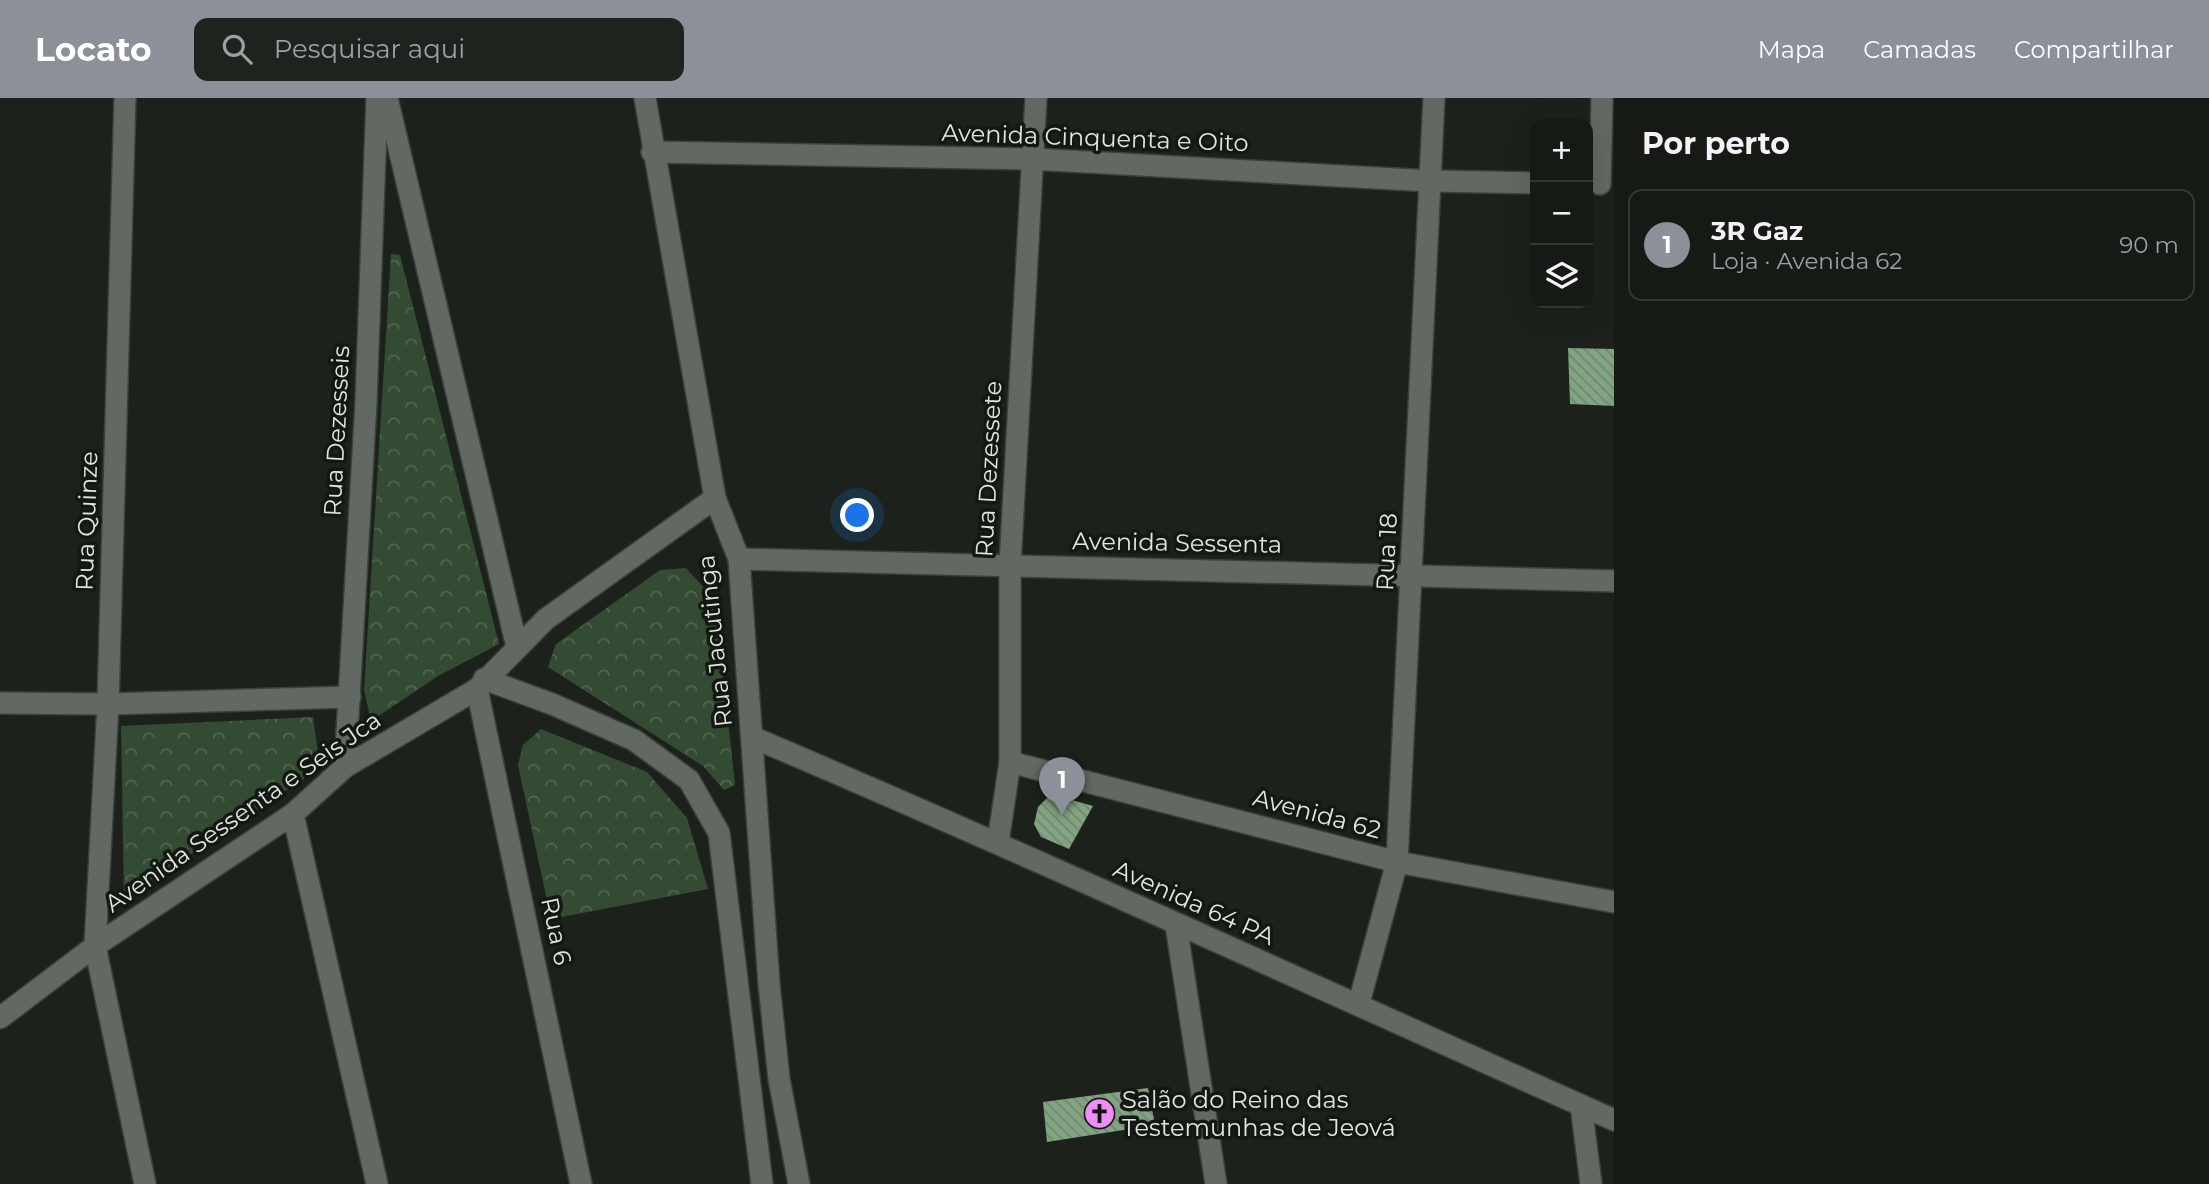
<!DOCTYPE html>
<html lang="pt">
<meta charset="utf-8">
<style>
:root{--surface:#151a14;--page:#1e231d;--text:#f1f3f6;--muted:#9da1a0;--line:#343834;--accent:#8c9099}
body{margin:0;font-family:Montserrat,sans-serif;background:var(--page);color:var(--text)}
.controls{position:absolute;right:21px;top:21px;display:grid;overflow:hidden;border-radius:14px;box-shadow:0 7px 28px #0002}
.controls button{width:63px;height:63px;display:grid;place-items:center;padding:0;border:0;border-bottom:2px solid var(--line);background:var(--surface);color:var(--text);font:35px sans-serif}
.you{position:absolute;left:858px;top:418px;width:24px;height:24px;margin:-18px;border:5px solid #fff;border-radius:50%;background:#1a73e8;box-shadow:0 0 0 10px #1a73e833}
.badge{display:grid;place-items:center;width:46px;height:46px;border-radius:50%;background:var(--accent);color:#fff;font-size:23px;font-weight:700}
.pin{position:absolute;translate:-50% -58px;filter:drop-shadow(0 2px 4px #0008)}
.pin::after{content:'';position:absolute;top:37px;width:24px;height:21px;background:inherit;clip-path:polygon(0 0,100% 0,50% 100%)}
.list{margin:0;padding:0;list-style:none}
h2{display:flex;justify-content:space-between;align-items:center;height:91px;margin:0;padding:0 28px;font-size:30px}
h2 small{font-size:23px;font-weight:400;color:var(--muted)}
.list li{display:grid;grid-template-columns:46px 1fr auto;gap:21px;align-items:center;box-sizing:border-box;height:112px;margin:0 14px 14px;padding:0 14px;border:2px solid var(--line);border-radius:14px}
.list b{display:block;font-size:26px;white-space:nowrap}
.list p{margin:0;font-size:23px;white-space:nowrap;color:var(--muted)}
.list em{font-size:23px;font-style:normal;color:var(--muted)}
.icon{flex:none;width:38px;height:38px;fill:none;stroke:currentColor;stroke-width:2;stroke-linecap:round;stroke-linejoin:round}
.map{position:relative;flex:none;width:1614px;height:1086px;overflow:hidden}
header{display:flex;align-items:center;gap:42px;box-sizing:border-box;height:98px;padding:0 35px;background:var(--accent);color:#fff}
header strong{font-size:33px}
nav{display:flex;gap:38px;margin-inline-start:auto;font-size:24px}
.search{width:490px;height:63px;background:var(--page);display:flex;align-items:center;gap:18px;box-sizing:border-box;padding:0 24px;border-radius:14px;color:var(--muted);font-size:26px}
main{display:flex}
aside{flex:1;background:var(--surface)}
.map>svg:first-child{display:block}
.park{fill:url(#park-crowns)}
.building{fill:url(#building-back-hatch)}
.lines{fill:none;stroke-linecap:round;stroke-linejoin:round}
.street-casing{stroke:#3b403b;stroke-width:24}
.street{stroke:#626962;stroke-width:21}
.labels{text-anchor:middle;stroke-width:7;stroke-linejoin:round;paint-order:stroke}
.street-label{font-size:24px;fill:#e2e6e1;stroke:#131812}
.poi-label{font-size:24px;fill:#e2e6e1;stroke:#131812;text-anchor:start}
</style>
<header>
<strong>Locato</strong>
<div class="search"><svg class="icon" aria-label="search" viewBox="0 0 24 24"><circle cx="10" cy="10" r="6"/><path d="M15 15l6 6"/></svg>Pesquisar aqui</div>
<nav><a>Mapa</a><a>Camadas</a><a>Compartilhar</a></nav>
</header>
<main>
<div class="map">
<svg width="1614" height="1086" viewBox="0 0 1614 1086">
<defs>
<pattern id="park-crowns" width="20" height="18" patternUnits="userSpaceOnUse" patternTransform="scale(1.75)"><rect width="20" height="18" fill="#344b33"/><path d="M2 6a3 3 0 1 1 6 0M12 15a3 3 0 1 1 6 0" fill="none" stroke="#516550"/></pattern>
<pattern id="building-back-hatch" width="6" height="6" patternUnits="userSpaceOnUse" patternTransform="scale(1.75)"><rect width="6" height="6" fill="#83a482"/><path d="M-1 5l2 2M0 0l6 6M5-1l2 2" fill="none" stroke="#70886f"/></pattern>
</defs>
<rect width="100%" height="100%" fill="#1c221b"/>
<g class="park">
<polygon points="391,156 400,157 499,546 438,578 371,623 364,592"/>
<polygon points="686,470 715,502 735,687 724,692 703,668 548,569 556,546 660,472"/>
<polygon points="313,619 320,670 124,801 121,628"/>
<polygon points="541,631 647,674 687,720 708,791 551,821 518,667 523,647"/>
</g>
<g class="building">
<polygon points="1568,250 1614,251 1614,308 1570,306"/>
<polygon points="1051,696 1093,708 1069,751 1041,739 1034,726 1038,709"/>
<polygon points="1148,990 1155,1027 1047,1044 1043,1004"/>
</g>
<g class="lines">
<defs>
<g id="street">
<polyline points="125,0 108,606 95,848 145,1086"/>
<polyline points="387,0 517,549"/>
<polyline points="645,0 715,400 739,461 769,886 779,981 799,1086"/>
<polyline points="652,54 1032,61 1431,83 1535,85"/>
<polyline points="1600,86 1602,0"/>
<polyline points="739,461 1614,483"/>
<polyline points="484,581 552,606 634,642 689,682 719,735 762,1086"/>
<polyline points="477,591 581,1086"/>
<polyline points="0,605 108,606 350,599"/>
<path d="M 752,639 C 1041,762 1327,894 1614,1022"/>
<polyline points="1010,664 1397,764 1614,804"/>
<polyline points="345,669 366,304 377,0"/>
<polyline points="293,716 377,1086"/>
<polyline points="998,744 1010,664 1010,467 1036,0"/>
<polyline points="1176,827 1216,1086"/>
<polyline points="1359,905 1397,764 1434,0"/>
<polyline points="0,920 95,848 293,716 345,669 477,591 546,521 715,400"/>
<polyline points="1581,1007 1591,1086"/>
</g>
</defs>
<use href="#street" class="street-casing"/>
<use href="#street" class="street"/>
</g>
<defs>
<symbol id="church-disc" viewBox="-11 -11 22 22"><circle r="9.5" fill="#ee8cf8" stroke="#131812"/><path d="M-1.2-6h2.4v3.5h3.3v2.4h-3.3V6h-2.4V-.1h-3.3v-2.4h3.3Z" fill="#111"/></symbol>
</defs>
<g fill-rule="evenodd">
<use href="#church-disc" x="1082" y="998" width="35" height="35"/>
</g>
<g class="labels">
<g class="street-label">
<text transform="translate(1095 40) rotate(2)" y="8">Avenida Cinquenta e Oito</text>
<text transform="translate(337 333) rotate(-87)" y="8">Rua Dezesseis</text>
<text transform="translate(989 371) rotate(-87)" y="8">Rua Dezessete</text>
<text transform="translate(87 423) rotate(-88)" y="8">Rua Quinze</text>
<text transform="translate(1177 445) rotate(1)" y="8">Avenida Sessenta</text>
<text transform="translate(1387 454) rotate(-87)" y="8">Rua 18</text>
<text transform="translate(715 543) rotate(-96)" y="8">Rua Jacutinga</text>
<text transform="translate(243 714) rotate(-35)" y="8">Avenida Sessenta e Seis Jca</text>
<text transform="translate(1317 716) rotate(15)" y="8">Avenida 62</text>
<text transform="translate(1194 805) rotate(24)" y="8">Avenida 64 PA</text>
<text transform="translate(556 833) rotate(78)" y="8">Rua 6</text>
</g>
<g class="poi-label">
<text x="1122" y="1010">Salão do Reino das<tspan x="1122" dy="28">Testemunhas de Jeová</tspan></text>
</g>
</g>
</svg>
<div class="controls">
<button>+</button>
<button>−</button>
<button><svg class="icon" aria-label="layers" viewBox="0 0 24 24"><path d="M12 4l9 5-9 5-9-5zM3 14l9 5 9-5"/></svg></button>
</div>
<div class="you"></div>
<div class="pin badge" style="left:1062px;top:717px">1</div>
</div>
<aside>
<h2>Por perto<small></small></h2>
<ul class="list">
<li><span class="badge">1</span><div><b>3R Gaz</b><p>Loja · Avenida 62</p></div><em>90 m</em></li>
</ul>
</aside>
</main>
